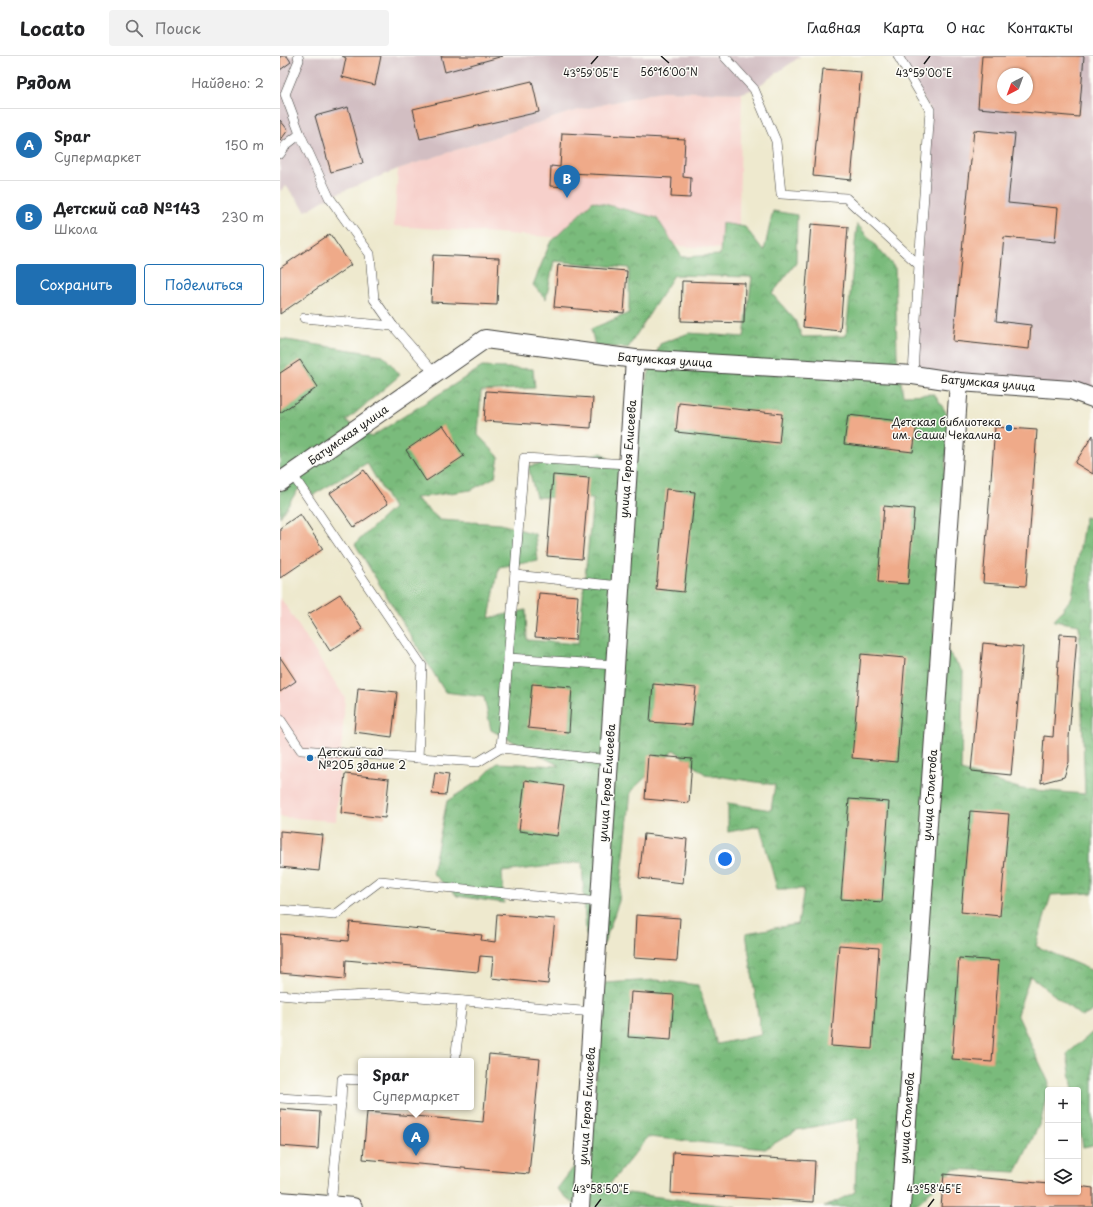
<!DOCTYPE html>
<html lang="ru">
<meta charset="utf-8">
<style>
:root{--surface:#fff;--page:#f2f2f2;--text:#202124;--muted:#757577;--line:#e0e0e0;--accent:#1f6fb2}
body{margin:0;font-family:"Playpen Sans",sans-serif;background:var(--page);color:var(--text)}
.controls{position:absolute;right:12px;bottom:12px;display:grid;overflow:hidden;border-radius:4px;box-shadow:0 1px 3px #0004}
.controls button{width:36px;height:36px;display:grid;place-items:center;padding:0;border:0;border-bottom:1px solid var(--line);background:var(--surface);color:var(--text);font:20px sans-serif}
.compass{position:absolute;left:717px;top:12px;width:36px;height:36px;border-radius:50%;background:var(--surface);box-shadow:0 1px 3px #0004;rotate:221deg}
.you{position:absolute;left:445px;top:803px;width:14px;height:14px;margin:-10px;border:3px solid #fff;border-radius:50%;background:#1a73e8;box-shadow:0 0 0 6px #1a73e833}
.badge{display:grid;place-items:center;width:26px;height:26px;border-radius:50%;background:var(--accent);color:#fff;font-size:13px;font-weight:700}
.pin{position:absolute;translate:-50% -33px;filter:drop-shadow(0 1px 2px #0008)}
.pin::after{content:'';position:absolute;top:21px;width:14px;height:12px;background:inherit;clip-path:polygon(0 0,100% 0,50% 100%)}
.popup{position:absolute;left:78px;top:1002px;width:116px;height:52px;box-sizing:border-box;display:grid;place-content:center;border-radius:4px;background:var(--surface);filter:drop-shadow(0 1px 3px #0005);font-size:13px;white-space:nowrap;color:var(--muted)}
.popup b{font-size:15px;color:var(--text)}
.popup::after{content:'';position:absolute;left:50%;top:100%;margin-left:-8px;border:8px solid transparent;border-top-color:var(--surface)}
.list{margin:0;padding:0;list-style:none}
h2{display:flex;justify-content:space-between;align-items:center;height:52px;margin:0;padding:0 16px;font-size:17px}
h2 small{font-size:13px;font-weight:400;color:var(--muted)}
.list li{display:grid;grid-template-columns:26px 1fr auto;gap:12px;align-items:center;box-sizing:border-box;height:72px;padding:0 16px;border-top:1px solid var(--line)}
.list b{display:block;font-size:15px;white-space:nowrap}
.list p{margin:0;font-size:13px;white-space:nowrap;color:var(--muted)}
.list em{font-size:13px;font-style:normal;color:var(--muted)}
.actions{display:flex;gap:8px;padding:12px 16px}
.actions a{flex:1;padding:9px 0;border:1px solid var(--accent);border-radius:4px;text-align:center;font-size:14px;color:var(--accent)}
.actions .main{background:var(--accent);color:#fff}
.icon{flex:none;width:22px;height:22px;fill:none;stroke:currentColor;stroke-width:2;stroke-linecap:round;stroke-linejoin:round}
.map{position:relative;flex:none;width:813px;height:1151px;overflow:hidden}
header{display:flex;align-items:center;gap:24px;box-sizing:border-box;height:56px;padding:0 20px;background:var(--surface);border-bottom:1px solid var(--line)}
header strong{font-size:19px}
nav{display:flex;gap:22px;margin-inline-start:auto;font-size:14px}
.search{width:280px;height:36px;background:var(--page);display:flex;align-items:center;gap:10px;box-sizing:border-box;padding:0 14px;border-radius:4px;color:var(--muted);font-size:15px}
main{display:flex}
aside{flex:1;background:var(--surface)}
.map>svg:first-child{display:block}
.built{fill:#f7d0cb}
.industrial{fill:#d2bec2;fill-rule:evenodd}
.forest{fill:url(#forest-crowns);stroke:#4b6c4c}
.building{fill:#efaa89;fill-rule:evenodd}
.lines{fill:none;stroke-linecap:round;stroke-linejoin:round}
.lane-casing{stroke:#3c3b37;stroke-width:10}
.street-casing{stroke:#3c3b37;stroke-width:20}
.lane{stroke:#fff;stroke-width:9}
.street{stroke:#fff;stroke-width:18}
.ticks{fill:none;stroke:#1c1c1c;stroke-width:1.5}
.poi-dot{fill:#1f6fb2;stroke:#fdfcf7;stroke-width:1.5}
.labels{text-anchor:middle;stroke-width:3;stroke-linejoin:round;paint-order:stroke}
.street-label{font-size:11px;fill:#1c1c1c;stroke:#fdfcf7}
.poi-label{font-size:11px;fill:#1c1c1c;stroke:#fdfcf7;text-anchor:end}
.ticks-label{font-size:10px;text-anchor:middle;fill:#1c1c1c;stroke:#fdfcf7;stroke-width:3;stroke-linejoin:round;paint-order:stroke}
</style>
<header>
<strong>Locato</strong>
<div class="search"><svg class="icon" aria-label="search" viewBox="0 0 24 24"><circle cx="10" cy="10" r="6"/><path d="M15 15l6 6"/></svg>Поиск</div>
<nav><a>Главная</a><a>Карта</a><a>О нас</a><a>Контакты</a></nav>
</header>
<main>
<aside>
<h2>Рядом<small>Найдено: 2</small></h2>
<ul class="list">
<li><span class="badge">A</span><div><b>Spar</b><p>Супермаркет</p></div><em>150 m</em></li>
<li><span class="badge">B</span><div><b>Детский сад №143</b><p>Школа</p></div><em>230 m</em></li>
</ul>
<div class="actions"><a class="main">Сохранить</a><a>Поделиться</a></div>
</aside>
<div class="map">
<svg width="813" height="1151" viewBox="0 0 813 1151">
<defs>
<pattern id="forest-crowns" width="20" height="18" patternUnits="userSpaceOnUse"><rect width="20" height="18" fill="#7abb7c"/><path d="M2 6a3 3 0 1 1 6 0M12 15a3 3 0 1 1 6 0" fill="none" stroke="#639765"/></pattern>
</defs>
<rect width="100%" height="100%" fill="#fdfcf7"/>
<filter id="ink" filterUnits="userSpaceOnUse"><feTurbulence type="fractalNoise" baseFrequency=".025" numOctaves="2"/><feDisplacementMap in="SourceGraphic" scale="8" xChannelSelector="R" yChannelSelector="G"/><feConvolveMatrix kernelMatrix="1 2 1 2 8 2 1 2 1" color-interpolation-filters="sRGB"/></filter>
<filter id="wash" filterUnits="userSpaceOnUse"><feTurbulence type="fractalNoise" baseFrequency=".012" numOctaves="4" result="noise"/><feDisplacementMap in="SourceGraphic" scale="16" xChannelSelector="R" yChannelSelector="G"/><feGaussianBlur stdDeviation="0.9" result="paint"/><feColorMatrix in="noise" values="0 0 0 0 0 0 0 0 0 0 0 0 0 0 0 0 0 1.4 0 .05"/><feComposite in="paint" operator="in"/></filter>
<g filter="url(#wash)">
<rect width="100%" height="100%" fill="#eee9ce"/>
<g class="built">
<polygon points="382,35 462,37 458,194 114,170 118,113 291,56"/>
<polygon points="0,541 65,642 56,765 0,761"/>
</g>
<g class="industrial">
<polygon points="0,0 521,0 474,33 462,37 382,35 291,56 118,113 49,141 26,155 6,130 0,135"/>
<path d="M 618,0 L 813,0 L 813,342 L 633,319 L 650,54 ZM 723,18 L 747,18 L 747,42 L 723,42 Z"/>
</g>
<g class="forest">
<polygon points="313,145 377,162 402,201 440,199 442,167 465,171 484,195 493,155 517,159 516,207 492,238 515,264 522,281 566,280 577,168 615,212 617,299 623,339 654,338 669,361 653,576 683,615 681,715 742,733 805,738 799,569 774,565 792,541 805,461 813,463 813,837 771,839 756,890 813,915 813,955 802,961 750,920 737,958 769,1027 761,1065 736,1116 674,1113 634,1151 544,1151 575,1136 578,1062 517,1074 485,1093 368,1081 325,1134 456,1151 297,1151 277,1133 309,1091 325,927 376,924 418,929 437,988 481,979 466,877 518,868 524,833 497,833 480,770 448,776 448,747 491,754 495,729 425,718 394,694 351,735 339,845 324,888 306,879 302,806 222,816 224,847 177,840 152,817 167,745 200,724 217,707 280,710 211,674 204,641 165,636 75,488 113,452 87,407 33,439 23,426 0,461 0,283 103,299 120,319 66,365 91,381 202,311 253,313 255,332 201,335 198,379 219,401 215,421 191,434 135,442 160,464 221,468 255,478 258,505 219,511 209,562 246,554 247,584 298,588 313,443 256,441 248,410 322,397 351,423 359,343 380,288 409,277 464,281 472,221 394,219 348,292 315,290 311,273 349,257 349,212 274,205 266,243 253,229 270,187"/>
<polygon points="813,976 813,1089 803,1091 798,1062 798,1034 793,1034 787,998"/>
</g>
<g id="blocks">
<g class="building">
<polygon points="0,0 7,0 11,6 0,14"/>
<polygon points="62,0 101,0 95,29 62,21 66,2"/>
<polygon points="161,0 223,0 165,16"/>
<path d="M 702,0 L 804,0 L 799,61 L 698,52 ZM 723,18 L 747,18 L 747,42 L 723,42 Z"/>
<polygon points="543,13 581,16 571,124 533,120"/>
<polygon points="252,25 259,56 140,83 133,53"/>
<polygon points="68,51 83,107 51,116 35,60"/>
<polygon points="0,64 8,74 0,85"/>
<polygon points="694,74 735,78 728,147 778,152 775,186 724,181 716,265 751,269 749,293 673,285"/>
<polygon points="282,77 405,83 403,121 411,122 410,142 391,141 392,122 289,117 288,131 270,130 271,110 280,111"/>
<polygon points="531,168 568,171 560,275 523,271"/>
<polygon points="50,178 71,209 0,258 0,212"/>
<polygon points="153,199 219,202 217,249 151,246"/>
<polygon points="278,209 347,215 344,257 274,251"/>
<polygon points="402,225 465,227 464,267 401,265"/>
<polygon points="20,304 38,331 0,357 0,317"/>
<polygon points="206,335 313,342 311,372 204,365"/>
<polygon points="399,347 502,358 499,387 396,376"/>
<polygon points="568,359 637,367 633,396 564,388"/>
<polygon points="163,369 184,400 146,425 126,394"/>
<polygon points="715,371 757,374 746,530 703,527"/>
<polygon points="813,379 813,418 795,407"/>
<polygon points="84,414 108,448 74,471 50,437"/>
<polygon points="273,419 309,422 302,503 267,500"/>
<polygon points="386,433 415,436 404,536 376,533"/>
<polygon points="604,450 634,453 628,528 598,526"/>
<polygon points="20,458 43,493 0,522 0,472"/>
<polygon points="259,537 298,540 295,584 255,581"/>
<polygon points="60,538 83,573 50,595 27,559"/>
<polygon points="780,578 797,579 789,682 789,706 784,721 761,727 764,680 773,681"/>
<polygon points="703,587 743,591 731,719 691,715"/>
<polygon points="581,598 625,602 617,706 572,702"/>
<polygon points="0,601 16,625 0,636"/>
<polygon points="252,628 292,631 289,676 248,672"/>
<polygon points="373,628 416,632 412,669 370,666"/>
<polygon points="78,632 117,636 112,681 74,676"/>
<polygon points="368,699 412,703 409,747 365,743"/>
<polygon points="155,716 169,718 166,739 152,738"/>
<polygon points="65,718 109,723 105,762 61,757"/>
<polygon points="245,724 284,730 277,780 239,775"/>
<polygon points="569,743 609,746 602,846 561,843"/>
<polygon points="690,755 729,758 720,860 681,856"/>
<polygon points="0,775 43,779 39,815 0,811"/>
<polygon points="364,778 407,783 403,827 359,822"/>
<polygon points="217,858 275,863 268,928 211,922 213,901 200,900 198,916 66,904 65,923 0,917 0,878 68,885 70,866 202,879 201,884 215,886"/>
<polygon points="356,859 400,862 397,905 354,902"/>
<polygon points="559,889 599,892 592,993 551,990"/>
<polygon points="679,902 719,905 712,1006 672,1003"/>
<polygon points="351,936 394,939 391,984 348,981"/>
<polygon points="209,998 260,1003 249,1118 83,1103 87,1056 203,1066"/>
<polygon points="0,1053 40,1056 38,1093 0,1090"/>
<polygon points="393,1096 535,1105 533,1146 391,1137"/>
<polygon points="664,1118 768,1128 768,1136 798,1136 798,1130 813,1132 813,1151 661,1151"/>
</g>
</g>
</g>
<g filter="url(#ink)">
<use href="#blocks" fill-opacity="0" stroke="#3c3b37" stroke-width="1"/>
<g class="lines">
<defs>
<g id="lane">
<polyline points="18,0 19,4 5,38 20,78 49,141 90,198 94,243 113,270 155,318"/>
<polyline points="444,0 474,33 496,85 501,138 566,142 639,209"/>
<polyline points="618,0 650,54 639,209 633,319"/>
<polyline points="0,98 6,89 20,78"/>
<polyline points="24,262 113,270"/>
<polyline points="12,418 142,610 138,702"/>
<polyline points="235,519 340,530"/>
<polyline points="228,602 335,609"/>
<polyline points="0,663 21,694 198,706 221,692"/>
<polyline points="329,704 221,692 244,402 348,408"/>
<polyline points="0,854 55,859 100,825 320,846"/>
<polyline points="0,939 33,942 104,938 313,956"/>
<polyline points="175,1005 182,945"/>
<polyline points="0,1042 61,1046"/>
<polyline points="51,1149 61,1046 62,1023 81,1024"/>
</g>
<g id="street">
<polyline points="0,426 205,283 355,303 633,319 679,326 791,334 813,342"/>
<polyline points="0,1145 73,1151"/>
<polyline points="300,1151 355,303"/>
<polyline points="621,1151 679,326"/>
</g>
</defs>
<use href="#lane" class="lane-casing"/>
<use href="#street" class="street-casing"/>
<use href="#lane" class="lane"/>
<use href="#street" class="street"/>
</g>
</g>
<path class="ticks" d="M 381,0 L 389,7M 311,8 L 318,0M 644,8 L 650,0M 315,1151 L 321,1143M 648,1151 L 654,1143"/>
<g class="poi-dot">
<circle cx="729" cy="372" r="4"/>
<circle cx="30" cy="702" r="4"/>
</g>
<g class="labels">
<g class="street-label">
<text transform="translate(385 304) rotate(4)" y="4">Батумская улица</text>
<text transform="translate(708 327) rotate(5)" y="4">Батумская улица</text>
<text transform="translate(68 379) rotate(-35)" y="4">Батумская улица</text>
<text transform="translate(348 403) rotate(-86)" y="4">улица Героя Елисеева</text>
<text transform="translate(327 727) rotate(-86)" y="4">улица Героя Елисеева</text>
<text transform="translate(650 739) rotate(-86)" y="4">улица Столетова</text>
<text transform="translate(307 1050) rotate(-86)" y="4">улица Героя Елисеева</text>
<text transform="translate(627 1062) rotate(-86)" y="4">улица Столетова</text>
</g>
<g class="poi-label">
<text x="721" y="370">Детская библиотека<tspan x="721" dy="13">им. Саши Чекалина</tspan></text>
<text x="38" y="700" text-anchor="start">Детский сад<tspan x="38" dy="13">№205 здание 2</tspan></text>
</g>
</g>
<g class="ticks-label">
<text x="389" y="20">56°16'00"N</text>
<text x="311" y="21">43°59'05"E</text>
<text x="644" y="21">43°59'00"E</text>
<text x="321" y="1137">43°58'50"E</text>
<text x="654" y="1137">43°58'45"E</text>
</g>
</svg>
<div class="controls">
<button>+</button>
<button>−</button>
<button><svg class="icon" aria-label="layers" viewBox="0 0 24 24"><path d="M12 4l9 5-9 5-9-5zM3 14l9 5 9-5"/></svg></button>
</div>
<svg class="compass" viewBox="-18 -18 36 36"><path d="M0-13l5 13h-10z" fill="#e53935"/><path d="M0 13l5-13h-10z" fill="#757577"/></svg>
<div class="you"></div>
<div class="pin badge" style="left:136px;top:1100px">A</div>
<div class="popup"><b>Spar</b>Супермаркет</div>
<div class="pin badge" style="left:287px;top:142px">B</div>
</div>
</main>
